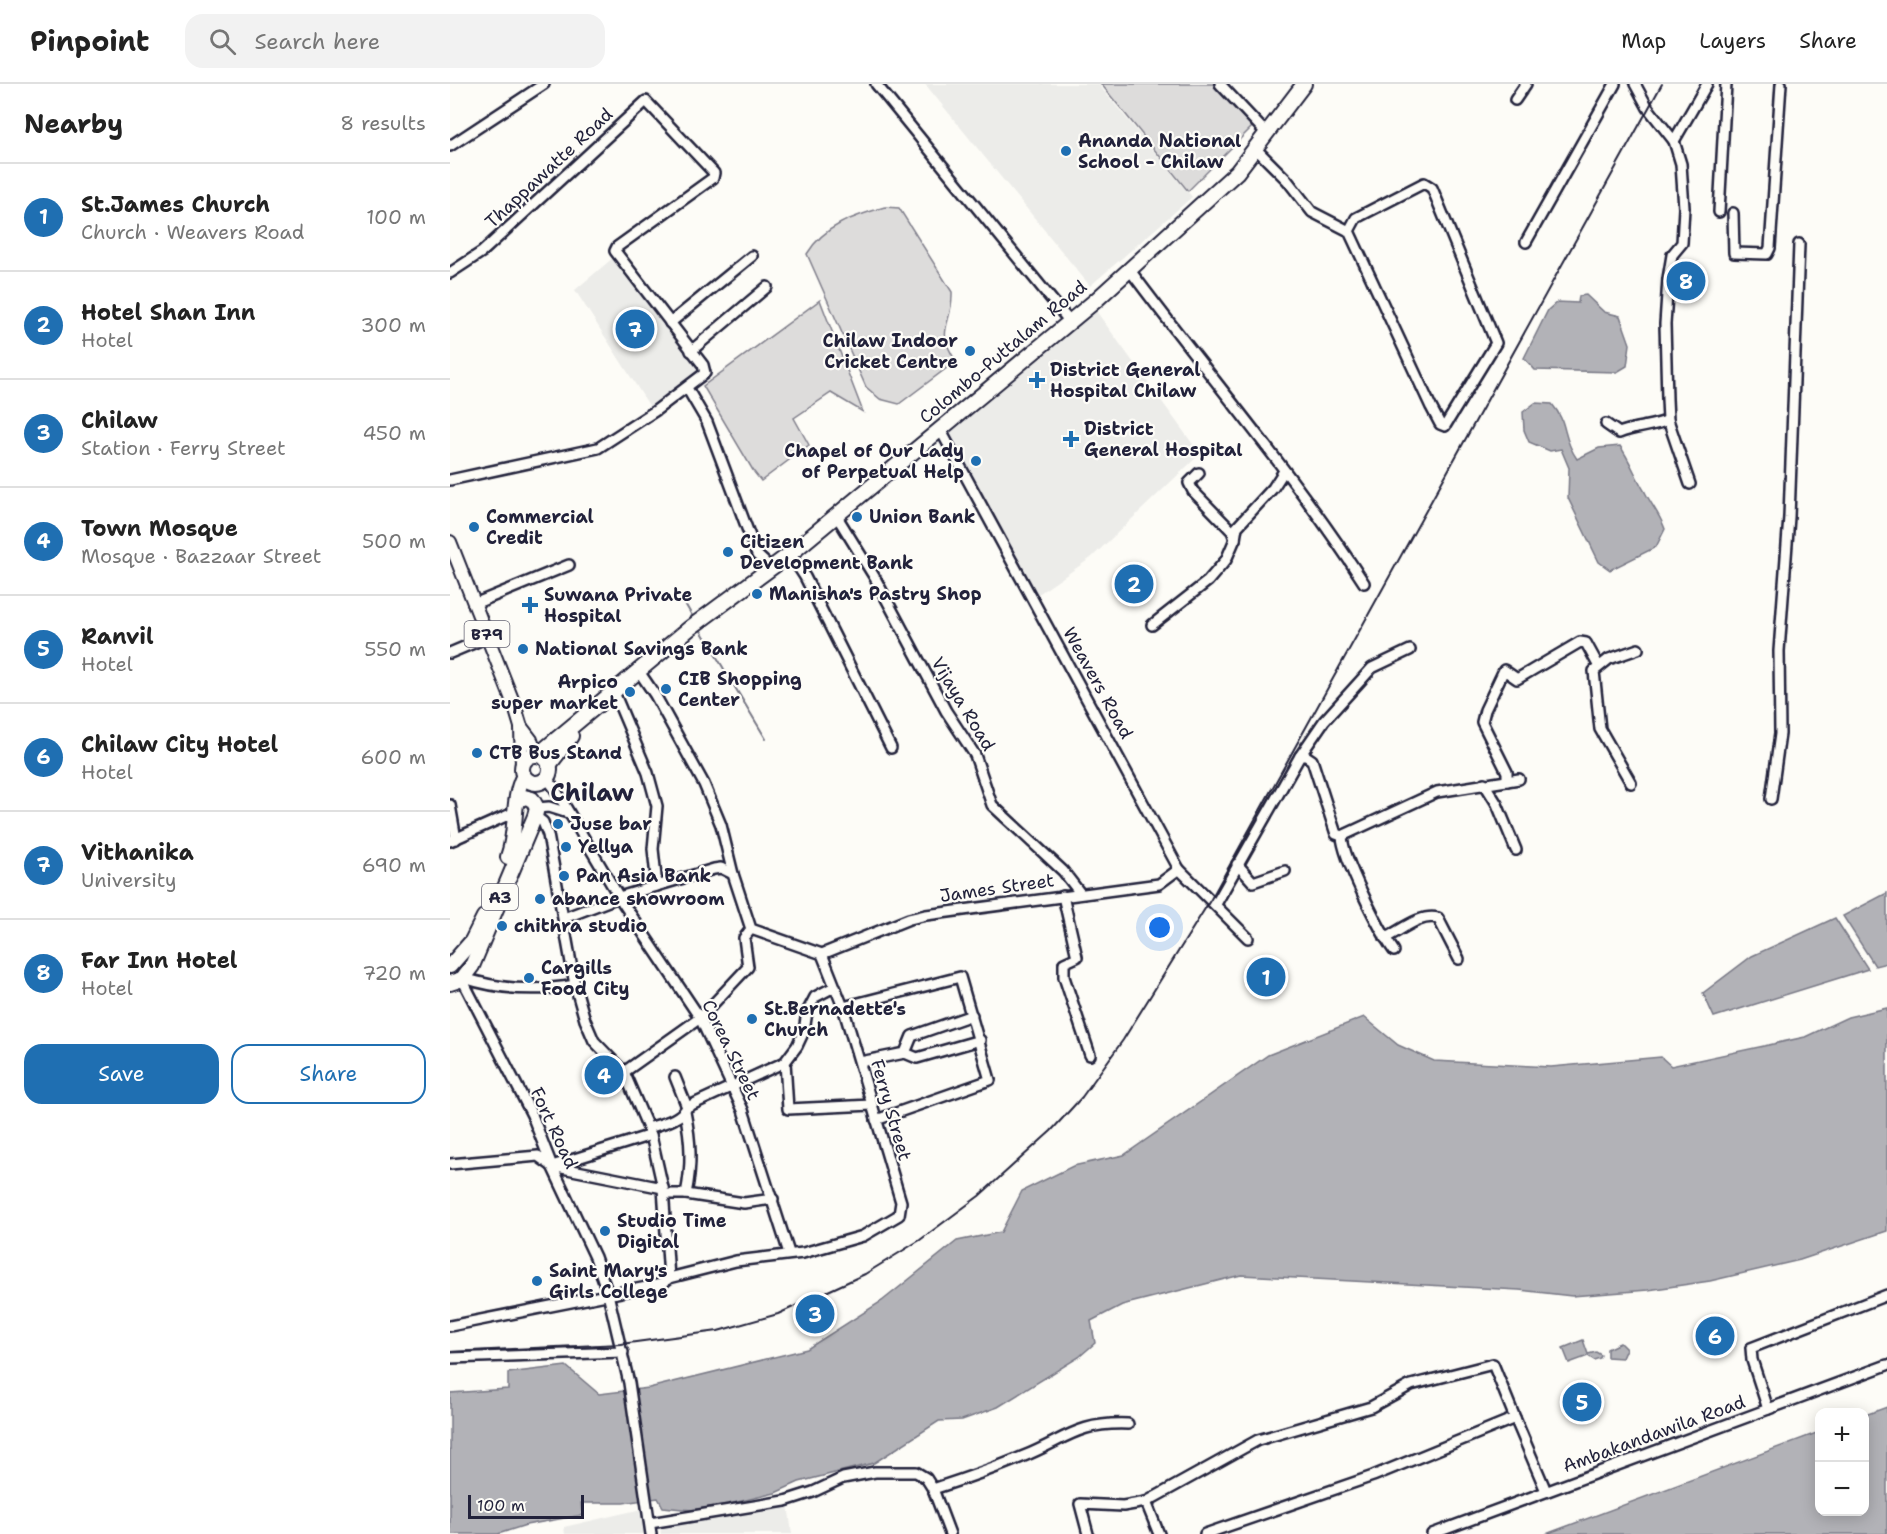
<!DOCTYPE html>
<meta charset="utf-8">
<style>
:root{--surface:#fff;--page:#f2f2f2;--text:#222;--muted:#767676;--line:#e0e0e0;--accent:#1f6fb2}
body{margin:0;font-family:"Shantell Sans",sans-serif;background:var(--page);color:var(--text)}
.controls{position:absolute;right:18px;bottom:18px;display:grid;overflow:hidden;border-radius:12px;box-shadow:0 3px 15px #0003}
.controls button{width:54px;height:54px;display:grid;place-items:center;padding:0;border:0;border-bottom:2px solid var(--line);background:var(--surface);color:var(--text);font:30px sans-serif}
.scale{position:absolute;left:18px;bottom:15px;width:116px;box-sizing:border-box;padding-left:6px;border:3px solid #22223b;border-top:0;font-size:16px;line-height:21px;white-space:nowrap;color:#22223b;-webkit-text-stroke:4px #fdfcf7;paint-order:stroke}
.you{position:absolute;left:710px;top:844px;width:21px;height:21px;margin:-15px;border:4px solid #fff;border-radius:50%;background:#1a73e8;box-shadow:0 0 0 9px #1a73e833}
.badge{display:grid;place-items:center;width:39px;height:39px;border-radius:50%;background:var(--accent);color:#fff;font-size:20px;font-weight:700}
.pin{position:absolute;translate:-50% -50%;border:3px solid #fff;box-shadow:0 2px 6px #0006}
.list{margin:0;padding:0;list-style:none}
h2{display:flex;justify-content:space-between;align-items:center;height:78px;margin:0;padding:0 24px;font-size:26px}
h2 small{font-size:20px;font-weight:400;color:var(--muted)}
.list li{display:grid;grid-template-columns:39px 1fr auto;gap:18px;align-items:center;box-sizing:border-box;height:108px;padding:0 24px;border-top:2px solid var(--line)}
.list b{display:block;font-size:22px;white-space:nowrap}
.list p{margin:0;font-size:20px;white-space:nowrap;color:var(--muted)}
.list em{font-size:20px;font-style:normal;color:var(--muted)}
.actions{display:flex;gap:12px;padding:18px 24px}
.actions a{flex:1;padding:14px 0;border:2px solid var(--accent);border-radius:18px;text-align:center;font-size:21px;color:var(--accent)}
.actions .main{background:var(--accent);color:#fff}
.icon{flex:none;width:33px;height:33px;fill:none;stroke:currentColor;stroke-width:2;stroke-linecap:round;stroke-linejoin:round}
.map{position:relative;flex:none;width:1437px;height:1450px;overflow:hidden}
header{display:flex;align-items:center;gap:36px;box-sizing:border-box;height:84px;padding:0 30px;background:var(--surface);border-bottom:2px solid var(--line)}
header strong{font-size:28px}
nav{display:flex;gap:33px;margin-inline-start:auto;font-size:21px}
.search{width:420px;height:54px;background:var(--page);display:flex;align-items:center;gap:15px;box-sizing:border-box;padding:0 21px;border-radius:18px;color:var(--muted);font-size:22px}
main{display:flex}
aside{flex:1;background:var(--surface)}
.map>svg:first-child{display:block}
.built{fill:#ecece9}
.green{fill:#dddcdb;stroke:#807f8b;stroke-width:1.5}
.water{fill:#b2b2b7;stroke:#787885;stroke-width:1.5}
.pier{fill:#fdfcf7}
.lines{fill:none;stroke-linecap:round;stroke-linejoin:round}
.stream{stroke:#787885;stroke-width:2}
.minor-casing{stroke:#22223b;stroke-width:14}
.major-casing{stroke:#22223b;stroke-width:16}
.highway-casing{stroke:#22223b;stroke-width:18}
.minor{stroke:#fdfcf7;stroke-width:9}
.major{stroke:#fdfcf7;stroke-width:12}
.highway{stroke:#fdfcf7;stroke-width:14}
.rail{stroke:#22223b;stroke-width:2}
.poi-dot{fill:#1f6fb2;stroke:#fdfcf7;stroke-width:2}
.labels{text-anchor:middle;stroke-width:4.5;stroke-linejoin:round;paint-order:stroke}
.shield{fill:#fdfcf7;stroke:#646373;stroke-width:1.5}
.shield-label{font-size:16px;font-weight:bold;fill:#22223b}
.poi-label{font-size:18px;font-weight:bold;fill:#22223b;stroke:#fdfcf7;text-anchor:start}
.street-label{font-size:18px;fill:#22223b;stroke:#fdfcf7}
.district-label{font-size:24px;font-weight:bold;fill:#22223b;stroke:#fdfcf7}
</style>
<header>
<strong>Pinpoint</strong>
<div class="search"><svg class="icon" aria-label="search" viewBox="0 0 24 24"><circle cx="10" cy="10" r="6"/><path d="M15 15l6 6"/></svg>Search here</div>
<nav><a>Map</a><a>Layers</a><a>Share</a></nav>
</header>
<main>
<aside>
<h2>Nearby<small>8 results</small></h2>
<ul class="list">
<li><span class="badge">1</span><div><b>St.James Church</b><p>Church · Weavers Road</p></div><em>100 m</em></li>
<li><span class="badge">2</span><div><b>Hotel Shan Inn</b><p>Hotel</p></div><em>300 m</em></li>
<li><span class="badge">3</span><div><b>Chilaw</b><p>Station · Ferry Street</p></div><em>450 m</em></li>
<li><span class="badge">4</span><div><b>Town Mosque</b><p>Mosque · Bazzaar Street</p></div><em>500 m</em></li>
<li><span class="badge">5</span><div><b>Ranvil</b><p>Hotel</p></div><em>550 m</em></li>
<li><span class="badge">6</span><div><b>Chilaw City Hotel</b><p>Hotel</p></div><em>600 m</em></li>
<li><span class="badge">7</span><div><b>Vithanika</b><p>University</p></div><em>690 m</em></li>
<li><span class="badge">8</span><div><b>Far Inn Hotel</b><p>Hotel</p></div><em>720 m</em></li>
</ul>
<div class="actions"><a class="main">Save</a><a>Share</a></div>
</aside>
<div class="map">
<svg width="1437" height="1450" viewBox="0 0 1437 1450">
<rect width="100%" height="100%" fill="#fdfcf7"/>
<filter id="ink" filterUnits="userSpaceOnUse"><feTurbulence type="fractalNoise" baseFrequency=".0167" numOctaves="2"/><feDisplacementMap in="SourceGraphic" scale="12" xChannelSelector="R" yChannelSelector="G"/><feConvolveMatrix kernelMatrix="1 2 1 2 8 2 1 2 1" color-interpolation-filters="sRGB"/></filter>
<g filter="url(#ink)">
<g class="built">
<polygon points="475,0 648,0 742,113 640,202"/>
<polygon points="164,173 251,285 200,323 125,206"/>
<polygon points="641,220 750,370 641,474 587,511 495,340"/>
<polygon points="338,1420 342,1450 211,1450 210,1442"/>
<polygon points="196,1424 197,1450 115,1450 114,1443"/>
</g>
<g class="green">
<polygon points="651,0 766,0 805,40 738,107"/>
<path d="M 435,123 L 449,124 L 502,208 C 503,242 484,244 506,277 L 449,320 L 430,315 L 416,303 L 357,170 C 374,141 405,132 435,123 Z"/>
<polygon points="370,216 413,328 381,309 344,334 359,361 311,397 304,388 253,302"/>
</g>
<g class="water">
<polygon points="1136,211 1154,228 1170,232 1180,260 1177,282 1167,288 1085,286 1074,274 1098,226 1107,218 1128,219 1129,212"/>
<path d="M 1085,319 L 1102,320 C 1119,340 1111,352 1127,375 L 1149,364 L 1170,362 C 1181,378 1185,392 1195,408 C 1202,422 1209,429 1215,445 L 1206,463 L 1160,486 L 1149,478 L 1118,414 L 1119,384 L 1111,365 L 1100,367 L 1079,358 L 1074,346 L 1073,328 Z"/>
<polygon points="1437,809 1437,879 1425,882 1393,832"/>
<polygon points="1385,834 1418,885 1264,933 1253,909 1302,872"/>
<polygon points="1437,924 1437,1147 1350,1176 1260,1197 1198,1206 1122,1212 1069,1206 791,1191 672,1221 641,1237 645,1259 629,1273 548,1323 512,1336 489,1337 424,1379 349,1398 325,1409 279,1420 242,1426 213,1423 208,1414 173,1419 131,1419 132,1431 76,1441 48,1450 0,1450 0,1309 58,1305 58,1289 116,1282 149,1310 199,1304 357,1265 432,1217 507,1157 551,1148 572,1107 623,1082 674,1071 818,971 914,933 948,961 984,977 1101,983 1211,973 1221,982 1355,953 1398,933"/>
<polygon points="1133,1256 1138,1270 1146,1268 1151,1271 1150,1274 1144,1276 1138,1272 1119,1279 1113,1264"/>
<polygon points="1170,1259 1176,1265 1172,1274 1157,1273 1157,1265"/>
<polygon points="1437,1323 1437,1450 1096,1450 1369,1348 1370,1428 1414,1428 1415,1331"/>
</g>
<polygon class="pier" points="186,1303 203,1418 193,1419 176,1304"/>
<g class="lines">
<g class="stream">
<polyline points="230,511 244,535"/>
<polyline points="250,545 316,655"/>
</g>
<defs>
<g id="minor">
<polyline points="426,0 620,238"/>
<polyline points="770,0 817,50"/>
<polyline points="1185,0 1198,24 1224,57 1257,0"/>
<polyline points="1065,16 1076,0"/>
<polyline points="1224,57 1231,80 1234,124 1232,159 1222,171 1218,195 1215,240 1217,315 1218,336 1240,400"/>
<polyline points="0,62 94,0"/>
<polyline points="806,65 837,96 862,128 899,147"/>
<polygon points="974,99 982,104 1046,259 995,342 990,340 981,323 899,147 906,134"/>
<polyline points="1269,128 1276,0"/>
<polyline points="1283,129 1284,169 1317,170 1320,164 1331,0"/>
<polyline points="1076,158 1165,0"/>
<path d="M 679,185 C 757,290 843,389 914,499"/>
<polyline points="0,189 32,168 196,17 264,89 263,94 167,163 165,167 253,281 255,289 205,327 148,364 0,396"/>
<polyline points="220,239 302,172"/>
<polyline points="241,267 317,203"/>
<polyline points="237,304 257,338 307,471 321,484"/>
<path d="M 1156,340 L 1169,349 C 1186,342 1203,343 1218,336"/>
<polyline points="490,345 729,785 798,854"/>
<polyline points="749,389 739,399 743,407 782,447 785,455"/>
<polyline points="386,431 425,494 496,627 525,671 542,721 613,787 630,809"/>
<polyline points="340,470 355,493 441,664"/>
<polyline points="24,520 119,481"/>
<polyline points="702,541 758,497 776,476 785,455 787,443 823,404 834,387"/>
<polyline points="0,569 38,553"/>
<polyline points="188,586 205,611 254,700 271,741 283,790"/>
<polyline points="163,606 198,689 207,722 203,765 207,802"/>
<polyline points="850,672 874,637 922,584 960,566"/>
<polyline points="97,694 105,705 169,813 250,934 293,1026 339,1169"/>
<polyline points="1057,697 1057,688 1032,638 1035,626 1054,586 1067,595 1130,558 1136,559 1148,581"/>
<polyline points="1034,699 1047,720 1066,766"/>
<polyline points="1181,699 1150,645 1144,587 1159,575 1188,565"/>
<polyline points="1321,715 1330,650 1329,567 1339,433 1349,160"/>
<polyline points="0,721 6,755"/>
<polyline points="87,724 99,723 118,729"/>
<polyline points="85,732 93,738 98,751 125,901 135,936 144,957 174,988 201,1051 213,1104 219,1194"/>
<path d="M 892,752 C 893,775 930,847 944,867"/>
<polyline points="0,757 65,728"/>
<polyline points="787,780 803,798 835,787"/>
<polyline points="613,812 627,873 614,879 614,893 640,971"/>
<polyline points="766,820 850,672 856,672 862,676 886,750 892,752 987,708 1069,695"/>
<path d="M 935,854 C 950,847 971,829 988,834 L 1009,875"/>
<polyline points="372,870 459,835 476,831 709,800 729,785"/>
<path d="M 14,894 C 51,906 86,908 125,901"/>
<polyline points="12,895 82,1031 102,1082 145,1173 158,1210 179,1299 201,1450"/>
<polyline points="393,923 510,893 540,996 426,1036"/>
<polyline points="455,969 462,952 522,931"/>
<polyline points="335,978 338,1025 422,1021"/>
<polyline points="410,978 455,969 467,974 530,956"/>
<polyline points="174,988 250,934 298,883 294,854 301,845"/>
<polyline points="225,993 237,1023"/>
<path d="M 235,1028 C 241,1057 242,1081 236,1110"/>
<path d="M 198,1044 C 210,1040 231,1036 237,1023 L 335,978 L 347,962 L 354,947 L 357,928 L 365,913 L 384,903"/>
<polyline points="0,1080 88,1072 102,1082 213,1104"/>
<polyline points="102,1082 201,1051"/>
<polyline points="214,1110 236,1110 294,1119 323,1115"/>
<polyline points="0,1242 212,1200 219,1194 286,1177 353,1169 413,1152 449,1131 451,1118 393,923 372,870 301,845 283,790 271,784 264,785 169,813 114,834"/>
<polyline points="0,1274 173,1268"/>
<polyline points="1318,1325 1302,1276 1301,1264 1437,1211"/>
<path d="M 483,1405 C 514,1395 544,1385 574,1372 C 616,1355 628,1338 678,1340"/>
<polyline points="696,1418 709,1450"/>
<polyline points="200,1439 335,1417 363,1408 393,1394 425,1388 466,1388 476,1394 483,1405 500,1450"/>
<polyline points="638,1450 630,1420 673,1422 696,1418 808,1356 921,1323 961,1301 1043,1280 1065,1334"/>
<polyline points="755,1450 923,1392 1065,1334 1096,1407"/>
<polyline points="982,1450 1437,1281"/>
</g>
<g id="major">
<polyline points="0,458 65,623 71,643 72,682"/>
<polyline points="71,643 81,656 86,671"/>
</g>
<g id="highway">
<circle cx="86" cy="685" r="14"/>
<polyline points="91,672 96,664 240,544 340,470 645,217 787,88 854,0"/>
<polyline points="99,681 121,652"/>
<path d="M 58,773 C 68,746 61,718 73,693"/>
<polyline points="0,882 22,857 34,833"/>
<polyline points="0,899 12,895 22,882 85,732 87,724 82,715 74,713 68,717"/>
</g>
</defs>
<use href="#minor" class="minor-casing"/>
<use href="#major" class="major-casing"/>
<use href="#highway" class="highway-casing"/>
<use href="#minor" class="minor"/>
<use href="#major" class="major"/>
<use href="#highway" class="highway"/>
<polyline class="rail" points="0,1268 171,1260 268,1247 328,1230 415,1190 470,1156 529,1112 601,1047 632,1013 673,956 761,815 1212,0"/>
</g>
</g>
<g class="poi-dot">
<circle cx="616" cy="67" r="6"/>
<circle cx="520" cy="267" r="6"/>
<path d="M584 287h6v6h6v6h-6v6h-6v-6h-6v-6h6z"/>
<path d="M618 346h6v6h6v6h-6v6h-6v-6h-6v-6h6z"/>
<circle cx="526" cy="377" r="6"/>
<circle cx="407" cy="433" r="6"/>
<circle cx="24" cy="443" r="6"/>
<circle cx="278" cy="468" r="6"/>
<circle cx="307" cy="510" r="6"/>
<path d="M77 512h6v6h6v6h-6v6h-6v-6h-6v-6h6z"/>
<circle cx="73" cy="565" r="6"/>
<circle cx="216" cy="605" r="6"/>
<circle cx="180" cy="608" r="6"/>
<circle cx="27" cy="669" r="6"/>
<circle cx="108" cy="740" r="6"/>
<circle cx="116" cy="763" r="6"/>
<circle cx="114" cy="792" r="6"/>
<circle cx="90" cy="815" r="6"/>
<circle cx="52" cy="842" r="6"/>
<circle cx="79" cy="894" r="6"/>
<circle cx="302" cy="935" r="6"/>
<circle cx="155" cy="1147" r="6"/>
<circle cx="87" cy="1197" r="6"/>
</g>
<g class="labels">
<g class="shield">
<rect x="14.5" y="537" width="45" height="26" rx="4.5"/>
<rect x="32" y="800" width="36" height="26" rx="4.5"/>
</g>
<g class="shield-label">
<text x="37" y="556">B79</text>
<text x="50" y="819">A3</text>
</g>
<g class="poi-label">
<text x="628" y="63">Ananda National<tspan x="628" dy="21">School - Chilaw</tspan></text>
<text x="508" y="263" text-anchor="end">Chilaw Indoor<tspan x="508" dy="21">Cricket Centre</tspan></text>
<text x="600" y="292">District General<tspan x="600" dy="21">Hospital Chilaw</tspan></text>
<text x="634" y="351">District<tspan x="634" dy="21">General Hospital</tspan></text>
<text x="514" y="373" text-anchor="end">Chapel of Our Lady<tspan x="514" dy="21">of Perpetual Help</tspan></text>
<text x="36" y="439">Commercial<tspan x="36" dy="21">Credit</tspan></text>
<text x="419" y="439">Union Bank</text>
<text x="290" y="464">Citizen<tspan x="290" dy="21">Development Bank</tspan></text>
<text x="319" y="516">Manisha's Pastry Shop</text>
<text x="94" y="517">Suwana Private<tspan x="94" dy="21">Hospital</tspan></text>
<text x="85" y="571">National Savings Bank</text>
<text x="228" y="601">CIB Shopping<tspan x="228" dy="21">Center</tspan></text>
<text x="168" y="604" text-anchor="end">Arpico<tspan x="168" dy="21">super market</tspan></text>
<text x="39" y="675">CTB Bus Stand</text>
<text x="120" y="746">Juse bar</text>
<text x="128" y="769">Yellya</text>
<text x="126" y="798">Pan Asia Bank</text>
<text x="102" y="821">abance showroom</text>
<text x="64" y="848">chithra studio</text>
<text x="91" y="890">Cargills<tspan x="91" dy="21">Food City</tspan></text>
<text x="314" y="931">St.Bernadette's<tspan x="314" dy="21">Church</tspan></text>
<text x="167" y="1143">Studio Time<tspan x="167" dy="21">Digital</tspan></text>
<text x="99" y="1193">Saint Mary's<tspan x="99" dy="21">Girls College</tspan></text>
</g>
<g class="street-label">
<text transform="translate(99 84) rotate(-43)" y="6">Thappawatte Road</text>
<text transform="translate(553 268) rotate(-40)" y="6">Colombo-Puttalam Road</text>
<text transform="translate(648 599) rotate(61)" y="6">Weavers Road</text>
<text transform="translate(513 620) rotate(59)" y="6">Vijaya Road</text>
<text transform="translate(547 804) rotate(-8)" y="6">James Street</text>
<text transform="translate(281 966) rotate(64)" y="6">Corea Street</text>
<text transform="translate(441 1026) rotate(74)" y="6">Ferry Street</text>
<text transform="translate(104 1044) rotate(65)" y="6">Fort Road</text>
<text transform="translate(1204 1350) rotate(-20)" y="6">Ambakandawila Road</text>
</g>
<g class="district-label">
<text x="142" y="717">Chilaw</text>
</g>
</g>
</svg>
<div class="controls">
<button>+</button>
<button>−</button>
</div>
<div class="scale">100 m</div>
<div class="you"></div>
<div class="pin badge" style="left:816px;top:893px">1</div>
<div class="pin badge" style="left:684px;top:500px">2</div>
<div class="pin badge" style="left:365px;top:1230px">3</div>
<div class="pin badge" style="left:154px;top:991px">4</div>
<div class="pin badge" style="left:1132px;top:1318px">5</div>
<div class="pin badge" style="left:1265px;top:1252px">6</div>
<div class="pin badge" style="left:185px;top:245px">7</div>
<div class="pin badge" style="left:1236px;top:197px">8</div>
</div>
</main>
